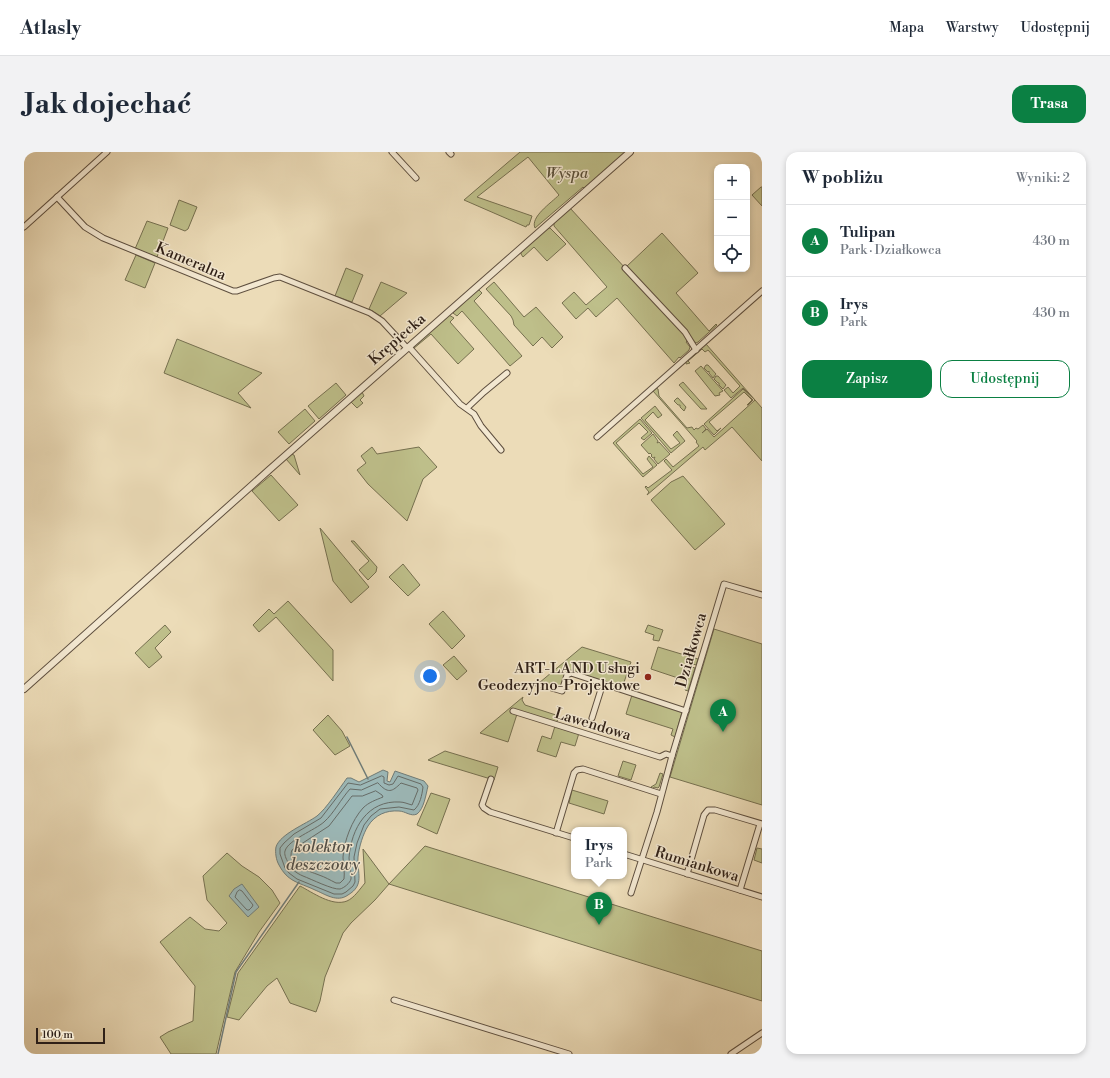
<!DOCTYPE html>
<html lang="pl">
<meta charset="utf-8">
<style>
:root{--surface:#fff;--page:#f2f2f3;--text:#1f2937;--muted:#747a83;--line:#e0e1e3;--accent:#0b8043}
body{margin:0;font-family:"Libre Bodoni",serif;background:var(--page);color:var(--text)}
.controls{position:absolute;right:12px;top:12px;display:grid;overflow:hidden;border-radius:8px;box-shadow:0 2px 6px #0003}
.controls button{width:36px;height:36px;display:grid;place-items:center;padding:0;border:0;border-bottom:1px solid var(--line);background:var(--surface);color:var(--text);font:20px sans-serif}
.scale{position:absolute;left:12px;bottom:10px;width:69px;box-sizing:border-box;padding-left:4px;border:2px solid #2f2017;border-top:0;font-size:11px;line-height:14px;white-space:nowrap;color:#2f2017;-webkit-text-stroke:3px #f3e8d1;paint-order:stroke}
.you{position:absolute;left:406px;top:524px;width:14px;height:14px;margin:-10px;border:3px solid #fff;border-radius:50%;background:#1a73e8;box-shadow:0 0 0 6px #1a73e833}
.badge{display:grid;place-items:center;width:26px;height:26px;border-radius:50%;background:var(--accent);color:#fff;font-size:13px;font-weight:700}
.pin{position:absolute;translate:-50% -33px;filter:drop-shadow(0 1px 2px #0008)}
.pin::after{content:'';position:absolute;top:21px;width:14px;height:12px;background:inherit;clip-path:polygon(0 0,100% 0,50% 100%)}
.popup{position:absolute;left:547px;top:675px;width:56px;height:52px;box-sizing:border-box;display:grid;place-content:center;border-radius:8px;background:var(--surface);filter:drop-shadow(0 1px 3px #0005);font-size:13px;white-space:nowrap;color:var(--muted)}
.popup b{font-size:15px;color:var(--text)}
.popup::after{content:'';position:absolute;left:50%;top:100%;margin-left:-8px;border:8px solid transparent;border-top-color:var(--surface)}
.list{margin:0;padding:0;list-style:none}
h2{display:flex;justify-content:space-between;align-items:center;height:52px;margin:0;padding:0 16px;font-size:17px}
h2 small{font-size:13px;font-weight:400;color:var(--muted)}
.list li{display:grid;grid-template-columns:26px 1fr auto;gap:12px;align-items:center;box-sizing:border-box;height:72px;padding:0 16px;border-top:1px solid var(--line)}
.list b{display:block;font-size:15px;white-space:nowrap}
.list p{margin:0;font-size:13px;white-space:nowrap;color:var(--muted)}
.list em{font-size:13px;font-style:normal;color:var(--muted)}
.actions{display:flex;gap:8px;padding:12px 16px}
.actions a{flex:1;padding:9px 0;border:1px solid var(--accent);border-radius:12px;text-align:center;font-size:14px;color:var(--accent)}
.actions .main{background:var(--accent);color:#fff}
.icon{flex:none;width:22px;height:22px;fill:none;stroke:currentColor;stroke-width:2;stroke-linecap:round;stroke-linejoin:round}
.map{position:relative;flex:none;width:738px;height:902px;overflow:hidden;border-radius:12px}
header{display:flex;align-items:center;gap:24px;box-sizing:border-box;height:56px;padding:0 20px;background:var(--surface);border-bottom:1px solid var(--line)}
header strong{font-size:19px}
nav{display:flex;gap:22px;margin-inline-start:auto;font-size:14px}
.intro{display:flex;align-items:center;justify-content:space-between;box-sizing:border-box;height:96px;padding:0 24px}
h1{margin:0;font-size:28px}
.button{padding:10px 18px;border-radius:12px;background:var(--accent);color:#fff;font-size:14px;font-weight:700}
main{display:flex;gap:24px;padding:0 24px}
aside{flex:1;background:var(--surface);border-radius:12px;box-shadow:0 2px 6px #0003}
.map>svg:first-child{display:block}
.green{fill:#bebf8a;stroke:#767050}
.water{fill:#9cb9b9;stroke:#707c78}
.lines{fill:none;stroke-linecap:round;stroke-linejoin:round}
.shore{stroke:#666c68;stroke-width:1}
.stream{stroke:#707c78;stroke-width:1.5}
.minor-casing{stroke:#5e4f3f;stroke-width:7}
.tertiary-casing{stroke:#5e4f3f;stroke-width:8}
.minor{stroke:#f3e8d1;stroke-width:5}
.tertiary{stroke:#f3e8d1;stroke-width:6}
.poi-dot{fill:#8f2418;stroke:#f3e8d1;stroke-width:1.5}
.labels{text-anchor:middle;stroke-width:3;stroke-linejoin:round;paint-order:stroke}
.park-label{font-size:15px;font-style:italic;fill:#5a503a;stroke:#f3e8d1}
.street-label{font-size:15px;fill:#2f2017;stroke:#f3e8d1}
.poi-label{font-size:15px;fill:#2f2017;stroke:#f3e8d1;text-anchor:end}
.water-label{font-size:16px;font-style:italic;fill:#504e48;stroke:#f3e8d1}
</style>
<header>
<strong>Atlasly</strong>
<nav><a>Mapa</a><a>Warstwy</a><a>Udostępnij</a></nav>
</header>
<div class="intro"><h1>Jak dojechać</h1><a class="button">Trasa</a></div>
<main>
<div class="map">
<svg width="738" height="902" viewBox="0 0 738 902">
<rect width="100%" height="100%" fill="#ecdcb8"/>
<filter id="stains"><feTurbulence type="fractalNoise" baseFrequency=".005" numOctaves="4"/><feColorMatrix values="0 0 0 0 .2 0 0 0 0 .09 0 0 0 0 .02 0 0 0 .5 -.17"/></filter>
<radialGradient id="worn" r=".72"><stop offset=".6" stop-color="#630" stop-opacity="0"/><stop offset="1" stop-color="#630" stop-opacity=".3"/></radialGradient>
<g class="green">
<path d="M 496,0 L 602,0 L 561,37 L 559,35 L 511,76 C 506,65 527,51 535,43 L 504,5 L 453,45 L 508,64 L 505,73 L 503,73 L 502,75 L 440,48 Z"/>
<polygon points="737,35 738,35 738,54 728,43"/>
<polygon points="155,48 173,55 164,77 161,79 146,73"/>
<path d="M 546,56 L 636,154 C 641,169 659,174 663,189 L 662,190 L 666,195 L 665,198 L 656,206 L 655,205 L 650,211 L 593,146 L 572,165 L 564,156 L 552,167 L 538,151 L 550,140 L 562,153 L 583,135 L 530,74 L 530,71 Z"/>
<polygon points="123,69 144,76 133,105 111,97"/>
<polygon points="524,76 526,76 542,92 523,109 510,95 499,105 497,102 497,99"/>
<polygon points="638,81 674,121 652,141 685,179 692,172 693,173 674,190 672,191 602,115"/>
<polygon points="112,103 131,111 121,136 101,128"/>
<polygon points="322,116 339,123 328,150 311,144"/>
<polygon points="357,130 383,141 356,164 345,157"/>
<polygon points="470,130 500,165 512,155 539,185 528,196 518,185 509,194 490,173 489,168 487,164 462,137"/>
<polygon points="455,138 458,141 450,149 498,204 486,214 438,159 433,164 429,161 452,139"/>
<polygon points="425,163 430,166 426,170 450,197 434,212 407,182 389,197 390,193"/>
<polygon points="153,187 238,221 214,241 227,256 140,221"/>
<polygon points="682,192 738,256 738,309 708,275 681,298 679,295 623,343 625,340 621,335 622,334 624,336 648,318 640,309 642,307 649,315 675,294 672,290 673,289 629,239 632,236 634,237 635,244 663,276 668,275 670,278 672,276 674,277 679,273 682,277 678,281 683,277 690,285 731,248 719,236 707,246 700,238 704,235 709,241 716,234 684,198 681,200 678,197 664,209 666,211 662,212 662,210"/>
<polygon points="682,213 684,213 692,222 689,226 685,221 685,219 684,220 680,216"/>
<polygon points="677,214 699,239 695,241 696,243 691,244 671,219"/>
<polygon points="692,224 694,224 702,233 699,237 695,233 695,231 694,231 690,227"/>
<polygon points="659,230 683,257 677,257 655,233"/>
<polygon points="312,231 322,243 295,267 284,254"/>
<polygon points="719,237 729,248 724,253 723,253 728,248 720,240 685,270 693,279 697,276 690,283 680,272"/>
<polygon points="338,240 340,244 336,248 339,251 333,256 326,249"/>
<polygon points="653,246 654,246 662,255 660,259 656,255 656,253 654,253 650,249"/>
<polygon points="631,254 638,263 634,266 629,260 621,268 647,297 656,291 649,283 653,279 661,289 647,301 617,266"/>
<polygon points="281,257 291,269 265,292 254,280"/>
<polygon points="616,267 628,281 620,288 617,286 624,280 615,271 592,291 619,322 629,315 623,307 625,304 633,313 619,325 589,291"/>
<polygon points="629,282 634,289 633,291 635,290 646,302 634,312 630,307 631,305 629,306 627,304 628,303 626,301 625,302 617,293"/>
<polygon points="348,295 353,302 395,295 413,315 399,327 383,369 344,332 333,318 342,311 337,304"/>
<polygon points="267,302 270,303 276,323 262,307"/>
<polygon points="247,323 274,353 255,369 228,339"/>
<polygon points="659,324 701,372 671,398 627,348 647,330"/>
<polygon points="296,376 345,435 327,451 309,429"/>
<polygon points="327,389 330,389 353,415 352,420 344,428 335,418 345,409"/>
<polygon points="379,412 396,433 384,444 365,425"/>
<polygon points="264,449 309,498 309,529 252,465 235,480 229,473 245,457 250,462"/>
<polygon points="419,459 441,484 428,497 405,472"/>
<polygon points="141,473 147,480 131,496 138,505 125,516 111,501"/>
<polygon points="624,473 639,478 635,489 629,488 630,483 621,480"/>
<polygon points="690,477 738,492 738,653 646,625"/>
<polygon points="558,495 607,510 598,536 545,519 538,534 535,536 515,531"/>
<polygon points="634,495 674,507 672,513 669,512 668,515 671,516 664,539 661,538 663,529 627,517"/>
<polygon points="430,504 443,519 433,528 419,513"/>
<polygon points="608,543 658,560 651,585 647,583 649,577 602,562"/>
<polygon points="499,545 498,548 501,553 535,564 532,572 494,559 484,590 456,581"/>
<polygon points="304,563 318,579 326,594 311,603 289,578"/>
<polygon points="531,574 555,581 551,594 537,590 532,605 513,599 518,584 527,587"/>
<polygon points="421,599 474,615 470,628 404,608"/>
<polygon points="599,609 612,613 607,628 594,624"/>
<polygon points="636,621 639,622 635,635 634,636 630,635 629,637 627,635 632,632"/>
<polygon points="548,638 584,649 580,662 545,651"/>
<polygon points="407,641 426,647 413,682 393,673"/>
<path d="M 401,694 L 738,799 L 738,849 L 365,732 L 351,748 L 327,771 L 319,781 L 301,825 L 296,849 L 292,860 L 266,851 L 253,826 L 243,834 L 215,868 L 203,865 L 214,821 L 276,734 C 288,740 308,755 323,749 C 330,746 336,737 341,731 L 339,697 L 365,732 Z"/>
<polygon points="733,696 738,697 738,711 730,708"/>
<polygon points="203,701 218,714 235,725 248,738 256,751 235,780 211,820 192,902 147,902 136,885 144,880 169,869 171,834 136,790 166,765 181,777 195,779 203,771 183,748 179,724"/>
</g>
<g class="water">
<path d="M 359,618 L 364,620 L 363,629 L 366,630 L 371,619 L 400,629 L 404,634 C 402,642 400,657 393,662 C 387,665 381,659 375,659 C 362,658 351,663 344,674 C 339,682 335,695 334,705 C 333,721 341,733 324,743 C 313,751 301,742 291,738 C 274,730 264,730 255,713 C 252,708 251,700 252,695 C 256,682 282,672 293,664 C 302,657 315,637 323,626 L 327,626 L 335,630 Z"/>
<polygon points="218,732 235,755 224,765 205,744 210,737"/>
</g>
<g class="lines">
<g class="shore">
<path d="M 358,624 L 360,625 L 360,631 L 365,633 L 369,632 L 374,624 L 397,632 L 399,635 C 398,643 396,653 390,658 L 375,655 L 356,657 L 347,664 L 340,673 L 333,691 L 330,705 L 331,730 L 329,734 L 322,740 L 318,742 L 310,742 L 273,727 L 265,721 L 261,716 L 256,702 L 256,696 L 260,691 L 270,682 L 297,666 L 324,631 L 336,633 Z"/>
<path d="M 354,631 C 364,642 368,640 377,631 L 393,636 L 394,638 L 388,653 C 384,652 380,650 376,650 C 344,648 327,676 325,706 C 325,712 328,721 327,727 C 326,731 320,736 316,737 C 309,738 287,727 279,724 C 272,721 267,717 264,710 C 262,707 260,702 261,699 C 264,688 291,678 300,670 C 310,661 317,647 326,637 L 337,638 Z"/>
<path d="M 352,639 L 358,643 L 359,645 C 352,648 345,650 339,656 C 328,668 320,689 319,705 C 319,712 321,721 320,727 L 316,731 L 312,731 C 306,728 301,725 295,723 C 285,719 262,713 268,698 L 305,674 L 328,644 L 338,644 Z"/>
<polygon points="216,738 218,739 229,753 228,755 225,758 223,758 211,745 213,740"/>
</g>
<g class="stream">
<polyline points="323,585 344,627"/>
<polyline points="194,902 212,820 275,730"/>
</g>
<defs>
<g id="minor">
<polyline points="368,0 392,26"/>
<polyline points="425,0 427,2"/>
<polyline points="33,45 61,75 79,86 209,139 213,139 250,126 256,125 346,161 358,169 383,196"/>
<polyline points="0,75 83,0"/>
<polyline points="601,116 661,180 672,198"/>
<polyline points="385,195 436,252 450,262 457,274 477,298"/>
<polyline points="443,256 460,240 483,221"/>
<polyline points="573,285 738,139"/>
<polyline points="514,532 538,539 543,523 547,521 662,559"/>
<polyline points="489,559 636,605 642,602 648,604 700,432 738,443"/>
<polyline points="568,566 579,531"/>
<polyline points="467,627 458,653 460,656 466,660 550,686"/>
<polyline points="532,681 550,621 553,618 559,617 637,642"/>
<polyline points="600,702 738,745"/>
<polyline points="663,722 680,663 684,658 691,658 738,672"/>
<polyline points="716,738 736,672"/>
<polyline points="607,741 633,660 648,604"/>
<polyline points="370,848 545,902"/>
<polyline points="707,902 738,881"/>
</g>
<polyline id="tertiary" points="0,537 245,318 606,0"/>
</defs>
<use href="#minor" class="minor-casing"/>
<use href="#tertiary" class="tertiary-casing"/>
<use href="#minor" class="minor"/>
<use href="#tertiary" class="tertiary"/>
</g>
<circle class="poi-dot" cx="624" cy="525" r="4"/>
<g class="labels">
<g class="park-label">
<text x="543" y="26">Wyspa</text>
</g>
<g class="street-label">
<text transform="translate(167 109) rotate(23)" y="5">Kameralna</text>
<text transform="translate(373 187) rotate(-41)" y="5">Krępiecka</text>
<text transform="translate(667 498) rotate(-74)" y="5">Działkowca</text>
<text transform="translate(569 572) rotate(17)" y="5">Lawendowa</text>
<text transform="translate(673 712) rotate(17)" y="5">Rumiankowa</text>
</g>
<g class="poi-label">
<text x="616" y="521">ART-LAND Usługi<tspan x="616" dy="17">Geodezyjno-Projektowe</tspan></text>
</g>
<g class="water-label">
<text x="299" y="700">kolektor<tspan x="299" dy="18">deszczowy</tspan></text>
</g>
</g>
<rect width="100%" height="100%" filter="url(#stains)"/>
<rect width="100%" height="100%" fill="url(#worn)"/>
</svg>
<div class="controls">
<button>+</button>
<button>−</button>
<button><svg class="icon" aria-label="locate" viewBox="0 0 24 24"><circle cx="12" cy="12" r="6"/><path d="M12 2v4M12 18v4M2 12h4M18 12h4"/></svg></button>
</div>
<div class="scale">100 m</div>
<div class="you"></div>
<div class="pin badge" style="left:699px;top:580px">A</div>
<div class="pin badge" style="left:575px;top:773px">B</div>
<div class="popup"><b>Irys</b>Park</div>
</div>
<aside>
<h2>W pobliżu<small>Wyniki: 2</small></h2>
<ul class="list">
<li><span class="badge">A</span><div><b>Tulipan</b><p>Park · Działkowca</p></div><em>430 m</em></li>
<li><span class="badge">B</span><div><b>Irys</b><p>Park</p></div><em>430 m</em></li>
</ul>
<div class="actions"><a class="main">Zapisz</a><a>Udostępnij</a></div>
</aside>
</main>
